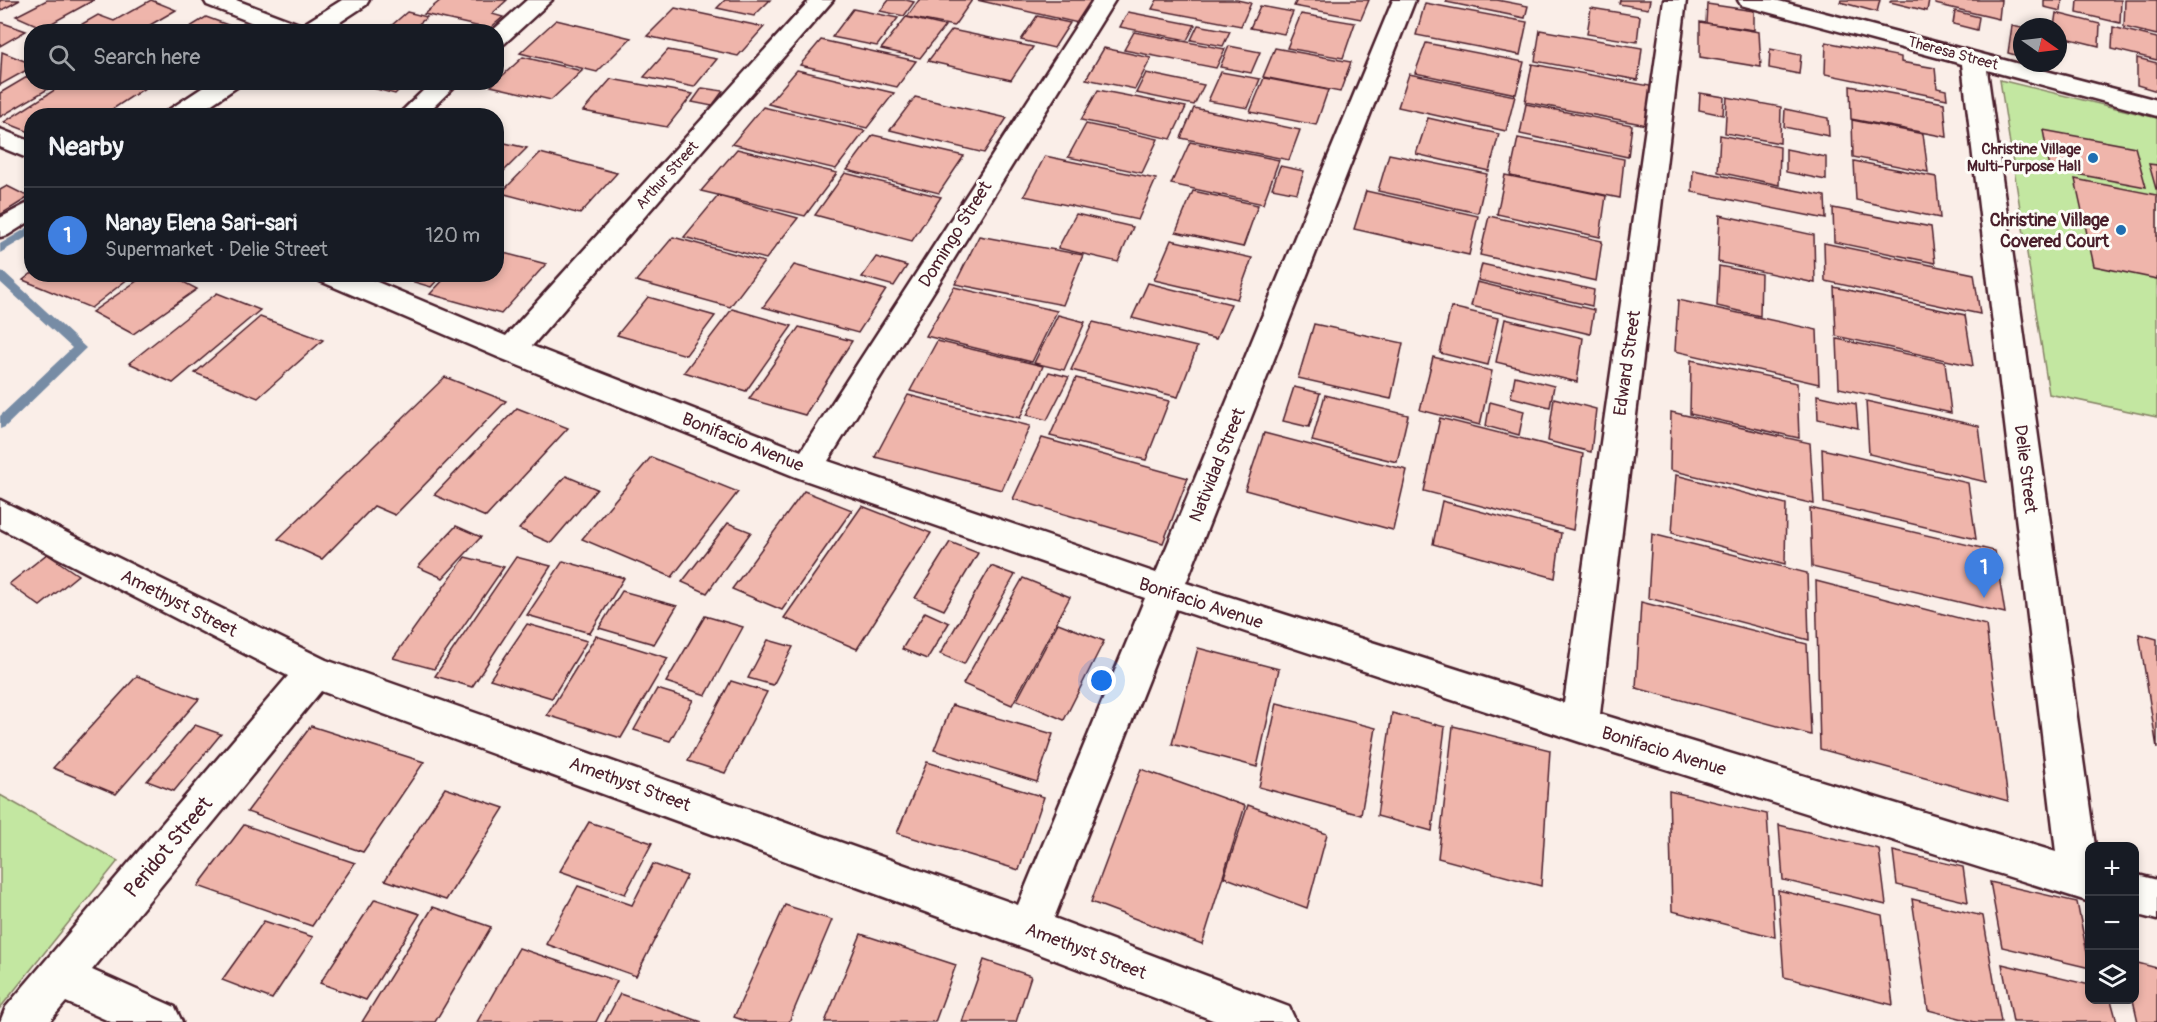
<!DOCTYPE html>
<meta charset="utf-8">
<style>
:root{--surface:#171b24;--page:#20242c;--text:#f1f3f6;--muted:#9ea1a6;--line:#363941;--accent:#8c9099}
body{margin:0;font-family:Pangolin,sans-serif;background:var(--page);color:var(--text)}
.controls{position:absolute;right:18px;bottom:18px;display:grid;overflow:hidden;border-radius:12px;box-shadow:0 3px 9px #0003}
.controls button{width:54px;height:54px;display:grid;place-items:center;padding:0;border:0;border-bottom:2px solid var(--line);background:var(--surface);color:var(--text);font:30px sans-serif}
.compass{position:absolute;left:2013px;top:18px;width:54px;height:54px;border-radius:50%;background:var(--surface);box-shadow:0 3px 9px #0003;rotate:104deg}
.you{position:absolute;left:1102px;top:681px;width:21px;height:21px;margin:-15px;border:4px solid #fff;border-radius:50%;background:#1a73e8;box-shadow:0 0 0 9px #1a73e833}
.badge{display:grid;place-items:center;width:39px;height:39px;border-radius:50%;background:var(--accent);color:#fff;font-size:20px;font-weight:700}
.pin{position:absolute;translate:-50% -50px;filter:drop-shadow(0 2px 3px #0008)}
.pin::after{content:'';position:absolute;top:32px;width:21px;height:18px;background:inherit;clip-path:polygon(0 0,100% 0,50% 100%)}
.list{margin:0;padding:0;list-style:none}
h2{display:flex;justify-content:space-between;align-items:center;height:78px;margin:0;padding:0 24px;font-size:26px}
h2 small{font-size:20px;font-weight:400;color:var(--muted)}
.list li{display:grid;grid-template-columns:39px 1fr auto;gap:18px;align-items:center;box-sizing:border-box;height:96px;padding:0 24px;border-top:2px solid var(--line)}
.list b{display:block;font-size:22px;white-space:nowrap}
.list p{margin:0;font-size:20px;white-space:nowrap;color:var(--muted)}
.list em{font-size:20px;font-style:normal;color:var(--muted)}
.icon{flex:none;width:33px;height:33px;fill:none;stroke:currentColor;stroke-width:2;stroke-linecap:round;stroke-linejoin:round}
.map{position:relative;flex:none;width:2157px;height:1022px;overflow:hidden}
.search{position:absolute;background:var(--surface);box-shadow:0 3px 9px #0003;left:24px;top:24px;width:480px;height:66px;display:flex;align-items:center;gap:15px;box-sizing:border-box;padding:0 21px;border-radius:24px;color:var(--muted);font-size:22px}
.panel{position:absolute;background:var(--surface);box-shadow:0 3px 9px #0003;left:24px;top:108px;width:480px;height:174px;border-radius:24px}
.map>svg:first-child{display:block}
.green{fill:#c3e7a1;stroke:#868366;stroke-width:1.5}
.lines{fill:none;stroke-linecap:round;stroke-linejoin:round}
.stream{fill:#778ca5;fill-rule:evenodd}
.building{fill:#efb5ab;stroke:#4a1f2b;stroke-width:1.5}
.lane-casing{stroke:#4a1f2b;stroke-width:5}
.street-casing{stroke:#4a1f2b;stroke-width:5}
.lane{fill:#fdfcf7;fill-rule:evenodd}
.street{fill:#fdfcf7;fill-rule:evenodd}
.poi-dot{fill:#1f6fb2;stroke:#fdfcf7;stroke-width:2}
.labels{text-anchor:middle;stroke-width:6;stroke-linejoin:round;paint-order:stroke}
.far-street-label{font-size:15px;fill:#4a1f2b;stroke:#fdfcf7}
.far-poi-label{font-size:15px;font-weight:bold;fill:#4a1f2b;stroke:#fdfcf7;text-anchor:end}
.poi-label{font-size:18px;font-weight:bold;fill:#4a1f2b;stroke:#fdfcf7;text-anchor:end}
.street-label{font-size:18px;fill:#4a1f2b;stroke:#fdfcf7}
.near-street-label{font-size:21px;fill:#4a1f2b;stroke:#fdfcf7}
</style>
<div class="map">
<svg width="2157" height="1022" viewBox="0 0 2157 1022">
<rect width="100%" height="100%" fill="#faeee8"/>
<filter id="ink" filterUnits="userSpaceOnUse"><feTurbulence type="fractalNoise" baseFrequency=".0167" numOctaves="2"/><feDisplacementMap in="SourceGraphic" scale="12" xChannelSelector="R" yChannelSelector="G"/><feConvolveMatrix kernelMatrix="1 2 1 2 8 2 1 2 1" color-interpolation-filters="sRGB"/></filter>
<g filter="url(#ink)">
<g class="green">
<polygon points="2000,80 2157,118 2157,417 2049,394"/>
<polygon points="0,795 118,861 0,1008"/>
</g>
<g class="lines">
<g class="stream">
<polygon points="32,225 32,234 0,253 0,244"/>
<polygon points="0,271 4,272 86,348 5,427 0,429 0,416 72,348 0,282"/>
</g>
</g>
<g class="building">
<polygon points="0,0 20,0 0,11"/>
<polygon points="47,0 94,0 43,28 16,16"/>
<polygon points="151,0 176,10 138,32 68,32 98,15 114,21"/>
<polygon points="441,0 507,0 492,14 503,17 489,29 424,14"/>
<polygon points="725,0 770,0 754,16 717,8"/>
<polygon points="889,0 906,0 914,2 904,16 880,11"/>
<polygon points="919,0 972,0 954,26 907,17"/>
<polygon points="977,0 1093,0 1078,23"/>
<polygon points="1157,0 1237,0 1251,3 1241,26 1152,9"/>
<polygon points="1297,0 1369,0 1361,19 1294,6"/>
<polygon points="1447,0 1497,0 1528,6 1525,18 1446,2"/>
<polygon points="1620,0 1650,0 1648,9 1619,4"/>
<polygon points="1841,0 1880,0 1877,12 1840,2"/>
<polygon points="1891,0 1929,0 1927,11 1890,2"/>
<polygon points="1936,0 2001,0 1999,19 1935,4"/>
<polygon points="2044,0 2062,0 2061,11 2044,7"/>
<polygon points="2078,0 2121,0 2120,23 2077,13"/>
<polygon points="2125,0 2157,0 2157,35 2124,27"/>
<polygon points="1425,3 1527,22 1520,55 1416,35"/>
<polygon points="1707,4 1754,11 1754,30 1706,23"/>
<polygon points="1260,6 1293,12 1284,34 1250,28"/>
<polygon points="675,8 764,27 738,56 647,36"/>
<polygon points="1591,8 1640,16 1637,42 1587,34"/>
<polygon points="853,9 898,18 877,46 832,37"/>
<polygon points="1955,11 1979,17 1977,30 1953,24"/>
<polygon points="407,12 427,17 409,32 384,32"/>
<polygon points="1128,12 1195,25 1187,40 1120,27"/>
<polygon points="2056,13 2100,24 2099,46 2058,36 2058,27 2054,27"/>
<polygon points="1301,14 1355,23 1343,58 1287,48"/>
<polygon points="1037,16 1070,23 1054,48 1021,40"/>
<polygon points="206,17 247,32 182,32"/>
<polygon points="906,17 945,26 920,58 881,49"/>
<polygon points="556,20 631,38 597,72 520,53"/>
<polygon points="0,22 26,31 0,46"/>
<polygon points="1700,22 1759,32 1761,67 1700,57"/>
<polygon points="1198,25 1230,31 1223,46 1191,40"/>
<polygon points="2012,26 2022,28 2022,57 2008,53"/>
<polygon points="2113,27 2157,38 2157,60 2112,49"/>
<polygon points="952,30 1033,47 1011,80 928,61"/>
<polygon points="1540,30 1642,48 1638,80 1535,61"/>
<polygon points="1134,32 1225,49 1216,68 1124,50"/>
<polygon points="821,40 916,61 897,87 800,65"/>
<polygon points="1826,42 1901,57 1901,62 1935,68 1937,88 1946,90 1947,99 1825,74"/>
<polygon points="1426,43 1524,62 1516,94 1415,73"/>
<polygon points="1229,46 1260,52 1251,73 1220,67"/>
<polygon points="1104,48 1151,58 1135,89 1086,79"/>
<polygon points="1275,48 1351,62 1340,92 1263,77"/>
<polygon points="1770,49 1801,55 1799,74 1769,68"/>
<polygon points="668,50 717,59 694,87 644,77"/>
<polygon points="2,52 32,64 32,67 0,85"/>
<polygon points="523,57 582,71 551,100 491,86"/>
<polygon points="2137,58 2157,63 2157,91 2137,85"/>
<polygon points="1532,64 1650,86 1647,125 1525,102"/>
<polygon points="797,70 894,93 867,128 768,104"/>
<polygon points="1221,72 1260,79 1248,108 1208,101"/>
<polygon points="1146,73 1204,85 1194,105 1136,93"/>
<polygon points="32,74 32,82 60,82 0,117 0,93"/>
<polygon points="1409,74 1515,96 1506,131 1398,107"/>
<polygon points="1264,78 1328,90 1316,125 1250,112"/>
<polygon points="611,79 693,94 667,127 583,111"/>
<polygon points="67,82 148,82 151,84 102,116 32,116 32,133 4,122"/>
<polygon points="350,82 407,82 395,94"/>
<polygon points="1850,86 1944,103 1947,137 1851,119"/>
<polygon points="702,88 723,91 712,106 692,102"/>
<polygon points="1098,90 1186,107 1171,139 1081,120"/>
<polygon points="1700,93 1724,97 1723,115 1699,110"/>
<polygon points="915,97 1007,118 984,153 890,130"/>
<polygon points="1727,97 1781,107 1780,143 1725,133"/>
<polygon points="1526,104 1632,125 1628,157 1520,134"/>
<polygon points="763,107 865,131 836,169 732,144"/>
<polygon points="1194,108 1300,130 1289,160 1181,138"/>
<polygon points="1785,109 1828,118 1829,136 1784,127"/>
<polygon points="1428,118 1499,134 1489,171 1416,154"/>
<polygon points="1852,120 1923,134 1928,172 1853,157"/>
<polygon points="1086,124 1158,139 1142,173 1068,157"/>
<polygon points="2043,130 2135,147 2146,187 2050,169"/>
<polygon points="873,135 964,156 939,193 847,170"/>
<polygon points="1720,135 1780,147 1779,185 1718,172"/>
<polygon points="1518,138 1624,159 1620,198 1510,176"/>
<polygon points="496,141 527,148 496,179"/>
<polygon points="1190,142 1279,160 1263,204 1171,184"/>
<polygon points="737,149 837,173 805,216 701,191"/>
<polygon points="1786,149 1826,157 1826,180 1786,172"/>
<polygon points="540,153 617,173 580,214 501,193"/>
<polygon points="1389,154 1487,174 1478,213 1378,191"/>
<polygon points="1045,156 1156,179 1138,220 1024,196"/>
<polygon points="1854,161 1936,177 1940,218 1856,200"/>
<polygon points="2149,164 2157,165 2157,189 2156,189"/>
<polygon points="1280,166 1304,171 1297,193 1272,188"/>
<polygon points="1693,170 1825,196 1826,219 1692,192"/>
<polygon points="845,173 941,197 912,241 815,215"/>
<polygon points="1505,175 1606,196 1600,237 1497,214"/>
<polygon points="2075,179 2157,195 2157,279 2094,266"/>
<polygon points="7,186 29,197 0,215 0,190"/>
<polygon points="1193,191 1258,205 1243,247 1176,232"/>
<polygon points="1366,191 1478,216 1469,255 1354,229"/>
<polygon points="718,196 798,218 766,259 684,237"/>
<polygon points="1833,208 1931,227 1935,263 1834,242"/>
<polygon points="1076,214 1133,227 1118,262 1058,248"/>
<polygon points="1720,215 1814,235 1815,283 1718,262"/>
<polygon points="1489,216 1602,241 1596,281 1480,255"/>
<polygon points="979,236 1083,255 1063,305 955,284"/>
<polygon points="673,237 764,262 730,307 636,281"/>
<polygon points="1171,240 1252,258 1237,299 1154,280"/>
<polygon points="1824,243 1974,274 1980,314 1825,281"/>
<polygon points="496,251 546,264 501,314 430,294 449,274 496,274"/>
<polygon points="876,257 907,266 894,286 862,277"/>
<polygon points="1482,264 1594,290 1592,306 1478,280"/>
<polygon points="794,265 886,290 858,333 763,307"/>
<polygon points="1719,266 1761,274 1760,316 1717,306"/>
<polygon points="32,273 32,274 134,274 91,308 23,280"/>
<polygon points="147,274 168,274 197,289 133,334 92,312"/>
<polygon points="400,274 443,274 431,287 397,277"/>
<polygon points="1477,282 1594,310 1590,334 1471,306"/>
<polygon points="1148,283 1231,304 1216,339 1132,318"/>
<polygon points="954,287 1057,311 1032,362 926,336"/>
<polygon points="1834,287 1965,315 1973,366 1836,336"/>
<polygon points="217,293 260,310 173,383 129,363"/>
<polygon points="648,297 715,316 686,355 617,335"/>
<polygon points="1678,300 1817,330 1819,384 1675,351"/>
<polygon points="1451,307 1498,318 1488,365 1440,353"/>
<polygon points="732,309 792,326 746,391 684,372"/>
<polygon points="1058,315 1085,322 1064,370 1034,363"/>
<polygon points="260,317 323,340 258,398 195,373"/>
<polygon points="1505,319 1583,338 1577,382 1496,362"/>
<polygon points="1093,322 1197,347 1178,397 1071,370"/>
<polygon points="1314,324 1403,343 1391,399 1298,378"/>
<polygon points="799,327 852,341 805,415 749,399"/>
<polygon points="1837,339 1945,362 1951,413 1839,388"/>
<polygon points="937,341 1043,366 1020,418 910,391"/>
<polygon points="1433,357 1492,371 1480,425 1420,410"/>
<polygon points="1691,360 1797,383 1799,438 1690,414"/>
<polygon points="1049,372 1069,377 1047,420 1027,415"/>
<polygon points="1515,376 1554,386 1550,407 1511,397"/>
<polygon points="445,377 506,401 395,515 374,506 322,559 278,539"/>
<polygon points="1076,378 1169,401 1146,460 1050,436"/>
<polygon points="1294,387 1320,393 1309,427 1283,421"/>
<polygon points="908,395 1030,426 1002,490 875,457"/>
<polygon points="1325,395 1408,415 1397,462 1312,441"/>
<polygon points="1817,395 1856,404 1858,428 1818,419"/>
<polygon points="1554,398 1596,409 1591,452 1548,441"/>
<polygon points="1866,401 1979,426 1986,482 1869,454"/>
<polygon points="1490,402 1524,411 1519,435 1486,426"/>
<polygon points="517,408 568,428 486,517 434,495"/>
<polygon points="1671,412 1810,443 1814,504 1670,470"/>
<polygon points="1440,418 1583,454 1573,530 1424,491"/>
<polygon points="1264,433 1407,470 1393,530 1245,490"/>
<polygon points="1042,438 1188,478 1163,543 1013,499"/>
<polygon points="1822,449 1968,483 1976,539 1824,503"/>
<polygon points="651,457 738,492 672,577 582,539"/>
<polygon points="1676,475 1786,504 1785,564 1672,533"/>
<polygon points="566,476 597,489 551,543 519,529"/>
<polygon points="804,491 852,510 782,610 732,589"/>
<polygon points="1442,501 1561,533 1555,578 1433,544"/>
<polygon points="862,506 931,533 857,649 784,618"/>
<polygon points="1810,508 1995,551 2005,613 1812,567"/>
<polygon points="728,523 751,532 707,593 682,582"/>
<polygon points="456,526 481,537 443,578 418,567"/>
<polygon points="1652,534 1807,573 1809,640 1648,598"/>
<polygon points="950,542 978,553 944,610 915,598"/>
<polygon points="47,554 78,575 40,606 9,584"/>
<polygon points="465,557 504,567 434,669 393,658"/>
<polygon points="516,557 551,566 472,687 435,676"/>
<polygon points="563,561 624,578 590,633 527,615"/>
<polygon points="991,566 1015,575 964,664 940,654"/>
<polygon points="1023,578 1070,597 1012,705 963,684"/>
<polygon points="1816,581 1986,625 2008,801 1820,749"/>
<polygon points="622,591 677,606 654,644 599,628"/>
<polygon points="1641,602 1807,644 1811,735 1636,688"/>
<polygon points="925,612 949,623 927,659 902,649"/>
<polygon points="705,616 743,627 706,695 666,682"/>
<polygon points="1058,623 1104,641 1064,720 1017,700"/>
<polygon points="527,624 587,641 552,698 490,679"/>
<polygon points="2139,634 2157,639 2157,748"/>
<polygon points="596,636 668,658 621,738 547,715"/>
<polygon points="768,640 793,647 773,685 748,678"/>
<polygon points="1198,648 1279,669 1257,767 1172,744"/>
<polygon points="137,676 199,699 116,794 53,768"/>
<polygon points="731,681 767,692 725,773 688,761"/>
<polygon points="657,689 693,700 670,741 634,730"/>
<polygon points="1277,703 1376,728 1361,815 1259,787"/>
<polygon points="952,705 1053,734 1037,782 934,750"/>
<polygon points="1392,713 1445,727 1432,831 1377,816"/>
<polygon points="195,725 221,734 174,791 147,781"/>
<polygon points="311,726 424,762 363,852 247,812"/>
<polygon points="1453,726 1550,750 1541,886 1438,858"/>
<polygon points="927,762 1044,797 1019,870 897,833"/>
<polygon points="1141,769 1245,806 1202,944 1091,902"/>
<polygon points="445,788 504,808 446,900 385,880"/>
<polygon points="1669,791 1767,814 1775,937 1672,911"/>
<polygon points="1248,805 1327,834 1307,908 1224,877"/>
<polygon points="589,822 652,843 625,894 560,871"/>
<polygon points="244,825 355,863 312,926 198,886"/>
<polygon points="1779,825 1879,849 1886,905 1783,880"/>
<polygon points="1893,851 1963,867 1968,902 1897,885"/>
<polygon points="653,864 687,876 636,976 546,944 578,886 632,905"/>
<polygon points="1990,882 2077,902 2090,968 2002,947"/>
<polygon points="1778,890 1882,915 1893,1005 1784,977"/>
<polygon points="375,899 420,914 366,1000 320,983"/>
<polygon points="1912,899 1983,916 2001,1022 1975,1022 1928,1010"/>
<polygon points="785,905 832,920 789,1022 748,1022 734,1017"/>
<polygon points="433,907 491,927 435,1022 362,1022"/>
<polygon points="264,921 313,937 272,999 222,980"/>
<polygon points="861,934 956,965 935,1022 825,1022"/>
<polygon points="519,948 617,981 596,1022 477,1022"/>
<polygon points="984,960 1031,976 1016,1022 962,1022"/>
<polygon points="2134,962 2157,968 2157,1022 2138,1022 2133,1000"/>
<polygon points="2002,964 2090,985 2090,1000 2111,1000 2117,1022 2013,1022"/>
<polygon points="620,994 702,1022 605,1022"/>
</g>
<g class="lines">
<defs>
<polygon id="lane" points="32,201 32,220 8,235 0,237 0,218"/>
<g id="street">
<polygon points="204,0 236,0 302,25 342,0 369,0 366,5 325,32 276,32 207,5"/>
<polygon points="527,0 552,0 504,44 496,46 496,32 491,32"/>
<polygon points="810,0 833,0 532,346 801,451 1093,0 1115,0 828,461 1156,573 1393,0 1415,0 1186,583 1564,703 1664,0 1686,0 1600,714 2056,852 1962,64 1741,5 1738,0 1775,0 2157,100 2157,116 1987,70 2095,846 2090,846 2090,902 1580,742 1176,609 1054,918 1289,1007 1296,1022 1218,1022 1029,950 321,691 92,970 175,1007 182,1022 111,1022 66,1002 49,1022 0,1022 6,1007 288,676 0,528 0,500 326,660 1018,905 1145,598 796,477 500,358 320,281 316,274 358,274 506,336"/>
<polygon points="211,82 240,82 237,87 194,116 164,116 167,111"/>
<polygon points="432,82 459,82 424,116 397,116"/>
<polygon points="0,129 32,142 32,160 0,147"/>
<polygon points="2134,874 2157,880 2157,920 2134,914"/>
</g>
</defs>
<use href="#lane" class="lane-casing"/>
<use href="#street" class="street-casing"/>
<use href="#lane" class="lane"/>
<use href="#street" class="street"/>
</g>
</g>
<g class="poi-dot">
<circle cx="2093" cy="158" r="6"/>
<circle cx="2121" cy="230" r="6"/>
</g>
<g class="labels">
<g class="far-street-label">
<text transform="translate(1953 53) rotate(15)" y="5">Theresa Street</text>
<text transform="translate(667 175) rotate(-48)" y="5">Arthur Street</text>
</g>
<g class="far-poi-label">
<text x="2081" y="154">Christine Village<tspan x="2081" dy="17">Multi-Purpose Hall</tspan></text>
</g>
<g class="poi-label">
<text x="2109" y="226">Christine Village<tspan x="2109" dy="21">Covered Court</tspan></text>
</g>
<g class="street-label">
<text transform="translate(955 234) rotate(-58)" y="6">Domingo Street</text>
<text transform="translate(1627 363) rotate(-82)" y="6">Edward Street</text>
<text transform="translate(743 442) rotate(22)" y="6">Bonifacio Avenue</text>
<text transform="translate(1217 465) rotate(-68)" y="6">Natividad Street</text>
<text transform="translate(2026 469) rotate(83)" y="6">Delie Street</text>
<text transform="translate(179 603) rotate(27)" y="6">Amethyst Street</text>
<text transform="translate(1201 603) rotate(18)" y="6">Bonifacio Avenue</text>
<text transform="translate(1664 751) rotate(17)" y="6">Bonifacio Avenue</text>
<text transform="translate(630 784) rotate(20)" y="6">Amethyst Street</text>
<text transform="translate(1086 951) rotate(21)" y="6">Amethyst Street</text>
</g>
<g class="near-street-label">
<text transform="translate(168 847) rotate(-50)" y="7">Peridot Street</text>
</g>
</g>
</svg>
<div class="controls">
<button>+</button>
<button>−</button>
<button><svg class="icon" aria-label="layers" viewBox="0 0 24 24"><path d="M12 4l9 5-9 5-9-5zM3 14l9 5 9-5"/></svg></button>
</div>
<svg class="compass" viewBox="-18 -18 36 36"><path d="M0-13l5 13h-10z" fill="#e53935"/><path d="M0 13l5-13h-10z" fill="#9ea1a6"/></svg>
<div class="you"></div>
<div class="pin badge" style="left:1984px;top:598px;background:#3f7fe0">1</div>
<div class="search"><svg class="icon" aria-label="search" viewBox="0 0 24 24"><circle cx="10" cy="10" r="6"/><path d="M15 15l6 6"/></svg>Search here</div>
<section class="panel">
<h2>Nearby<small></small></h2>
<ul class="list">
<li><span class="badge" style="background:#3f7fe0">1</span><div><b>Nanay Elena Sari-sari</b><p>Supermarket · Delie Street</p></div><em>120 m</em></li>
</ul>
</section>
</div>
